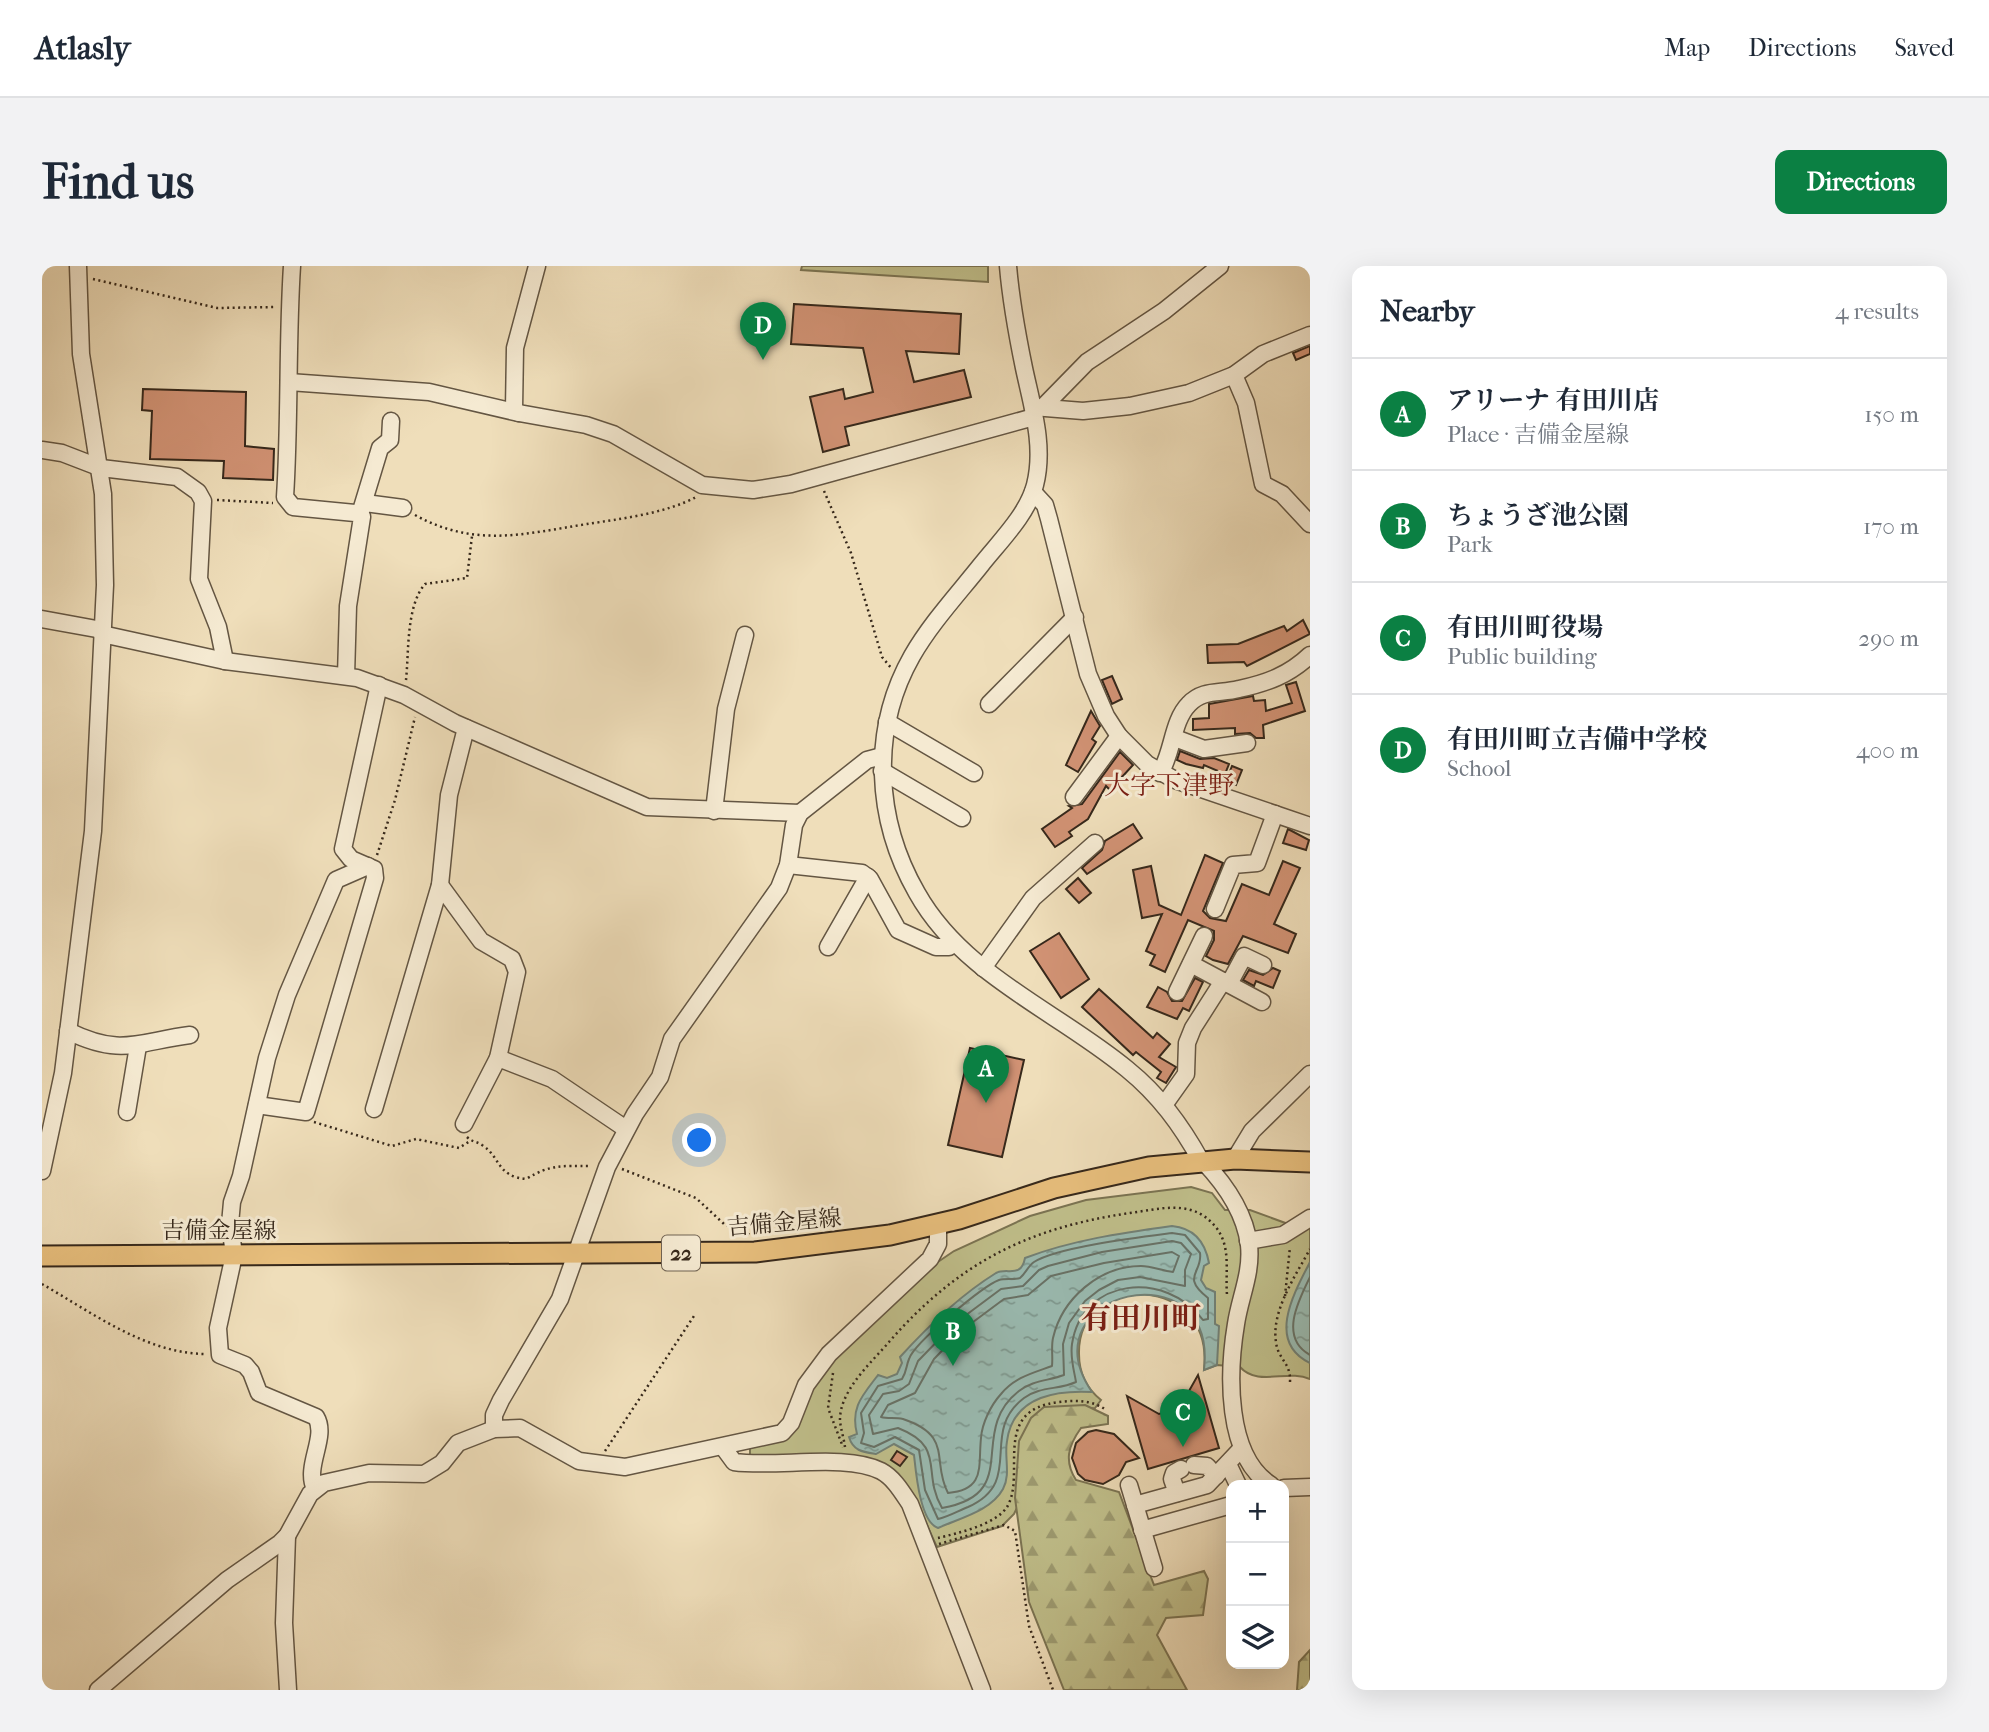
<!DOCTYPE html>
<meta charset="utf-8">
<style>
:root{--surface:#fff;--page:#f2f2f3;--text:#1f2937;--muted:#747a83;--line:#e0e1e3;--accent:#0b8043}
body{margin:0;font-family:"IM FELL French Canon","Noto Serif JP",serif;background:var(--page);color:var(--text)}
.controls{position:absolute;right:21px;bottom:21px;display:grid;overflow:hidden;border-radius:14px;box-shadow:0 7px 28px #0002}
.controls button{width:63px;height:63px;display:grid;place-items:center;padding:0;border:0;border-bottom:2px solid var(--line);background:var(--surface);color:var(--text);font:35px sans-serif}
.you{position:absolute;left:658px;top:875px;width:24px;height:24px;margin:-18px;border:5px solid #fff;border-radius:50%;background:#1a73e8;box-shadow:0 0 0 10px #1a73e833}
.badge{display:grid;place-items:center;width:46px;height:46px;border-radius:50%;background:var(--accent);color:#fff;font-size:23px;font-weight:700}
.pin{position:absolute;translate:-50% -58px;filter:drop-shadow(0 2px 4px #0008)}
.pin::after{content:'';position:absolute;top:37px;width:24px;height:21px;background:inherit;clip-path:polygon(0 0,100% 0,50% 100%)}
.list{margin:0;padding:0;list-style:none}
h2{display:flex;justify-content:space-between;align-items:center;height:91px;margin:0;padding:0 28px;font-size:30px}
h2 small{font-size:23px;font-weight:400;color:var(--muted)}
.list li{display:grid;grid-template-columns:46px 1fr auto;gap:21px;align-items:center;box-sizing:border-box;height:112px;padding:0 28px;border-top:2px solid var(--line)}
.list b{display:block;font-size:26px;white-space:nowrap}
.list p{margin:0;font-size:23px;white-space:nowrap;color:var(--muted)}
.list em{font-size:23px;font-style:normal;color:var(--muted)}
.icon{flex:none;width:38px;height:38px;fill:none;stroke:currentColor;stroke-width:2;stroke-linecap:round;stroke-linejoin:round}
.map{position:relative;flex:none;width:1268px;height:1424px;overflow:hidden;border-radius:14px}
header{display:flex;align-items:center;gap:42px;box-sizing:border-box;height:98px;padding:0 35px;background:var(--surface);border-bottom:2px solid var(--line)}
header strong{font-size:33px}
nav{display:flex;gap:38px;margin-inline-start:auto;font-size:24px}
.intro{display:flex;align-items:center;justify-content:space-between;box-sizing:border-box;height:168px;padding:0 42px}
h1{margin:0;font-size:49px}
.button{padding:18px 32px;border-radius:14px;background:var(--accent);color:#fff;font-size:24px;font-weight:700}
main{display:flex;gap:42px;padding:0 42px}
aside{flex:1;background:var(--surface);border-radius:14px;box-shadow:0 7px 28px #0002}
.map>svg:first-child{display:block}
.green{fill:#c0bf8b;stroke:#7b7453;stroke-width:2}
.forest{fill:url(#forest-firs);stroke:#7b7453;stroke-width:2}
.water{fill:url(#water-ripples);stroke:#728176;stroke-width:2}
.lines{fill:none;stroke-linecap:round;stroke-linejoin:round}
.shore{stroke:#687267;stroke-width:2}
.building{fill:#d19274;stroke:#36281b;stroke-width:2}
.minor-casing{stroke:#645643;stroke-width:19}
.major-casing{stroke:#36281b;stroke-width:23}
.path{stroke:#36281b;stroke-width:2.5;stroke-dasharray:2 3.5;stroke-linecap:butt}
.minor{stroke:#f5ead2;stroke-width:16}
.major{stroke:#e8bf7d;stroke-width:19}
.labels{text-anchor:middle;stroke-width:6;stroke-linejoin:round;paint-order:stroke}
.shield{fill:#f5ead2;stroke:#6f6252;stroke-width:2}
.shield-label{font-size:21px;font-weight:bold;fill:#36281b}
.street-label{font-size:23px;fill:#36281b;stroke:#f5ead2}
.quarter-label{font-size:26px;fill:#7a1f14;stroke:#f5ead2}
.district-label{font-size:30px;font-weight:bold;fill:#7a1f14;stroke:#f5ead2}
</style>
<header>
<strong>Atlasly</strong>
<nav><a>Map</a><a>Directions</a><a>Saved</a></nav>
</header>
<div class="intro"><h1>Find us</h1><a class="button">Directions</a></div>
<main>
<div class="map">
<svg width="1268" height="1424" viewBox="0 0 1268 1424">
<defs>
<pattern id="forest-firs" width="22" height="20" patternUnits="userSpaceOnUse" patternTransform="scale(1.75)"><rect width="22" height="20" fill="#c0bf8b"/><path d="M5 1l3.5 6h-7zM16 11l3.5 6h-7z" fill="#9d9b71"/></pattern>
<pattern id="water-ripples" width="26" height="14" patternUnits="userSpaceOnUse" patternTransform="scale(1.75)"><rect width="26" height="14" fill="#9abcb3"/><path d="M2 4q2-2 4 0t4 0M15 11q2-2 4 0t4 0" fill="none" stroke="#7e9991"/></pattern>
</defs>
<rect width="100%" height="100%" fill="#efdeba"/>
<filter id="stains"><feTurbulence type="fractalNoise" baseFrequency=".00286" numOctaves="4"/><feColorMatrix values="0 0 0 0 .2 0 0 0 0 .09 0 0 0 0 .02 0 0 0 .5 -.17"/></filter>
<radialGradient id="worn" r=".72"><stop offset=".6" stop-color="#630" stop-opacity="0"/><stop offset="1" stop-color="#630" stop-opacity=".3"/></radialGradient>
<g class="green">
<polygon points="760,0 946,0 946,16 759,4"/>
<path d="M 1149,921 L 1170,927 L 1183,944 L 1208,944 L 1249,959 L 1268,944 L 1268,1113 C 1246,1103 1216,1121 1198,1101 L 1175,1099 L 1162,1104 C 1173,1007 1035,1005 1037,1088 C 1037,1107 1044,1122 1059,1134 L 1053,1142 L 1022,1143 L 972,1248 L 960,1260 L 895,1281 C 879,1248 868,1210 832,1194 L 708,1190 L 708,1181 L 746,1171 L 782,1102 L 890,1000 L 912,985 L 988,950 L 1044,934 Z"/>
</g>
<g class="forest">
<path d="M 1043,1139 L 1066,1150 L 1066,1158 L 1039,1162 C 1026,1180 1022,1195 1034,1214 L 1077,1226 L 1112,1319 L 1162,1305 L 1166,1313 L 1161,1349 L 1124,1352 L 1115,1369 L 1145,1424 L 1022,1424 L 987,1336 L 973,1232 L 977,1175 L 989,1152 L 1002,1141 Z"/>
<polygon points="1268,1384 1268,1424 1255,1424 1257,1396"/>
</g>
<g class="water">
<path d="M 1130,960 C 1152,962 1163,975 1167,997 L 1162,1000 L 1159,1014 L 1164,1022 L 1173,1026 L 1173,1058 L 1177,1060 L 1175,1099 L 1162,1104 C 1176,979 982,1026 1050,1126 C 1013,1124 971,1131 965,1175 C 962,1191 969,1208 961,1223 C 949,1245 918,1252 896,1262 C 878,1256 874,1207 872,1189 L 852,1178 L 834,1188 C 821,1186 811,1185 807,1171 L 815,1168 C 808,1141 821,1129 836,1109 L 845,1112 L 855,1108 L 860,1097 L 858,1091 C 887,1059 917,1030 954,1007 C 965,1001 979,1013 983,992 C 1030,974 1080,967 1130,960 Z"/>
<path d="M 1268,996 L 1268,1097 C 1224,1076 1252,1027 1268,996 Z"/>
</g>
<g class="lines">
<g class="shore">
<path d="M 1130,967 L 1143,969 L 1158,987 C 1161,1007 1138,1010 1166,1032 L 1166,1053 L 1161,1054 C 1124,1004 1040,1011 1030,1078 C 1028,1092 1032,1104 1034,1116 C 1017,1124 998,1120 982,1132 C 936,1167 984,1215 926,1241 C 916,1245 906,1251 896,1253 L 883,1224 L 877,1184 L 853,1171 L 832,1181 L 819,1177 L 822,1167 L 819,1147 L 836,1120 L 860,1113 C 865,1105 864,1100 867,1093 C 872,1077 941,1020 957,1014 C 963,1012 971,1014 978,1012 C 984,1007 986,1000 992,996 C 1015,981 1099,971 1130,967 Z"/>
<path d="M 1130,975 L 1139,977 L 1149,988 L 1143,1004 L 1143,1020 L 1098,1011 L 1076,1014 L 1057,1024 L 1043,1035 L 1027,1057 L 1021,1078 L 1022,1109 C 1006,1115 991,1114 977,1125 C 924,1166 982,1228 900,1242 C 879,1206 905,1181 856,1162 L 831,1168 L 827,1149 L 841,1128 L 857,1125 L 867,1118 L 876,1095 L 912,1058 L 959,1023 L 981,1020 L 997,1004 L 1006,1000 L 1060,986 Z"/>
<path d="M 1130,986 L 1137,990 L 1131,1006 C 1120,1005 1110,1000 1099,1000 C 1057,1000 1020,1033 1011,1072 C 1009,1081 1011,1091 1010,1100 C 991,1107 973,1111 959,1128 C 949,1139 940,1157 939,1172 C 936,1200 944,1224 906,1227 C 889,1195 912,1170 861,1153 C 853,1151 846,1153 839,1151 L 846,1139 L 873,1127 L 892,1093 L 919,1065 L 962,1033 L 986,1029 L 1009,1010 L 1062,997 Z"/>
<path d="M 1268,1011 C 1256,1035 1237,1072 1268,1089"/>
</g>
</g>
<g class="building">
<polygon points="752,38 919,48 917,88 864,85 872,116 922,104 929,131 803,161 807,179 781,186 768,131 801,123 803,133 831,126 821,82 749,78"/>
<polygon points="1268,80 1268,88 1254,94 1251,87"/>
<polygon points="101,123 204,126 203,180 232,183 231,214 181,212 182,195 108,193 110,145 100,144"/>
<polygon points="1261,354 1268,368 1205,400 1202,396 1166,397 1165,379 1196,378 1242,360 1245,365"/>
<polygon points="1070,410 1080,433 1070,438 1060,414"/>
<polygon points="1254,416 1263,445 1221,459 1222,472 1214,472 1208,467 1193,468 1193,462 1151,464 1151,453 1167,452 1167,438 1211,430 1212,435 1223,434 1224,445 1250,437 1244,419"/>
<polygon points="1049,445 1058,460 1050,473 1054,476 1036,506 1024,499"/>
<polygon points="1138,485 1158,493 1172,492 1187,498 1183,508 1162,499 1161,502 1144,498 1135,494"/>
<polygon points="1078,486 1091,499 1068,524 1064,520 1046,553 1027,566 1030,570 1013,581 1000,563 1030,542 1027,540 1040,538"/>
<polygon points="1190,500 1200,504 1194,519 1184,515"/>
<polygon points="1091,558 1100,572 1045,608 1040,602 1060,584 1063,575"/>
<polygon points="1246,563 1267,574 1264,584 1241,577"/>
<polygon points="1163,589 1181,597 1161,645 1168,652 1184,655 1200,618 1227,629 1241,595 1258,602 1232,658 1254,668 1246,687 1201,670 1186,698 1171,694 1164,690 1172,674 1172,665 1146,654 1123,706 1108,699 1113,689 1104,685 1120,648 1100,652 1091,604 1109,600 1117,639 1139,649"/>
<polygon points="1036,612 1049,627 1037,637 1024,623"/>
<polygon points="1017,667 1047,713 1019,732 988,685"/>
<polygon points="1231,702 1238,705 1231,722 1214,715 1212,720 1201,714 1207,704 1221,709"/>
<polygon points="1153,712 1161,716 1147,745 1141,742 1135,753 1105,741 1116,721 1125,726 1130,735 1140,735"/>
<polygon points="1057,723 1111,772 1115,767 1128,778 1117,791 1134,801 1124,817 1115,812 1119,806 1094,786 1091,789 1040,741"/>
<polygon points="928,782 982,794 960,891 906,879"/>
<polygon points="1156,1109 1177,1182 1106,1203 1085,1130 1117,1148 1138,1141"/>
<polygon points="1054,1164 1072,1168 1097,1192 1084,1196 1077,1209 1061,1218 1043,1214 1036,1208 1030,1192 1034,1177 1046,1166"/>
<polygon points="855,1185 865,1191 858,1200 849,1194"/>
</g>
<g class="lines">
<defs>
<g id="minor">
<path d="M 250,0 C 245,77 248,154 243,231 L 251,241 L 313,247 L 320,251 L 306,340 L 304,410"/>
<polyline points="495,0 473,82 472,143 477,147 544,159 571,168 660,219 711,224 749,218 992,151"/>
<path d="M 966,0 C 969,35 975,68 982,102 C 990,140 1003,180 993,219 C 985,249 958,275 939,299 C 916,328 889,357 870,390 C 828,464 833,554 875,627 C 921,709 1015,745 1085,803 C 1117,829 1139,859 1159,895"/>
<polyline points="1192,109 1204,137 1221,218 1240,228 1268,258"/>
<polyline points="247,116 387,126 477,147"/>
<polyline points="991,141 1041,145 1088,140 1147,127 1192,109 1221,88 1268,69"/>
<polyline points="1001,141 1045,96 1122,45 1178,0"/>
<polyline points="0,184 20,187 59,202 135,211 156,226 161,235 157,313 176,361 183,395"/>
<polyline points="991,226 1003,239 1007,253 1046,408 1064,450 1077,470 1105,498 1133,514 1268,560"/>
<polyline points="323,237 361,242"/>
<polyline points="318,248 338,182 348,174 349,155"/>
<polyline points="0,353 60,364"/>
<polyline points="60,368 183,395 315,412 362,429 413,457 605,541 758,547"/>
<polyline points="947,438 1033,351"/>
<polyline points="845,456 932,507"/>
<polyline points="1133,472 1162,483 1205,477"/>
<polyline points="840,505 920,552"/>
<path d="M 1118,507 C 1131,487 1130,455 1147,438 C 1161,423 1178,428 1197,423 C 1225,417 1247,409 1268,389"/>
<polyline points="1032,531 1077,470"/>
<polyline points="672,545 684,443 703,369"/>
<polyline points="746,599 820,607 828,613 856,664 894,681 907,681 912,677"/>
<polyline points="398,619 439,675 470,693 475,706 456,792 422,858"/>
<polyline points="1173,643 1191,599 1215,597 1233,548"/>
<polyline points="786,681 826,611"/>
<polyline points="1149,698 1220,736"/>
<polyline points="941,702 991,632 1053,577"/>
<polyline points="1187,718 1202,690 1221,699"/>
<polyline points="1135,726 1162,670"/>
<path d="M 26,765 C 79,791 95,776 148,769"/>
<polyline points="456,792 510,813 584,863"/>
<polyline points="215,839 264,846 333,612 332,603 309,593 301,583 337,419"/>
<polyline points="1122,839 1144,808 1145,777 1151,762 1181,715"/>
<polyline points="332,843 398,619 407,529 424,462"/>
<polyline points="85,846 96,780"/>
<polyline points="1193,893 1210,865 1268,808"/>
<path d="M 1161,895 C 1183,918 1203,947 1207,979 C 1210,1007 1198,1031 1194,1058 C 1186,1106 1183,1190 1229,1219"/>
<polyline points="0,905 21,807 51,565 63,319 61,228 39,88 36,0"/>
<polyline points="1206,975 1241,969 1268,952"/>
<polyline points="452,1163 452,1149 459,1134 518,1033 565,901 593,848 618,811 630,773 737,622 746,599 752,559 758,547 825,494 840,490"/>
<path d="M 681,1181 L 692,1196 C 734,1202 804,1187 839,1205 C 852,1212 860,1226 868,1238 L 940,1424"/>
<polyline points="1186,1198 1196,1219"/>
<polyline points="1152,1199 1165,1200 1174,1210"/>
<polyline points="1087,1219 1112,1302"/>
<polyline points="1242,1222 1268,1221"/>
<path d="M 273,1223 C 262,1200 286,1171 274,1151 L 217,1127 L 209,1106 L 203,1099 L 178,1089 L 176,1062 L 192,989 L 188,958 L 190,936 L 199,910 L 225,792 L 245,729 L 294,614 L 326,600"/>
<polyline points="1135,1227 1130,1213 1132,1207 1139,1203"/>
<polyline points="1093,1239 1165,1219 1199,1183"/>
<polyline points="1100,1264 1189,1239"/>
<polyline points="245,1270 242,1357 246,1424"/>
<polyline points="56,1424 185,1314 238,1277 245,1270 268,1228 282,1217 327,1207 382,1208 400,1197 416,1177 452,1163 478,1162 537,1195 583,1201 740,1167 749,1157 764,1119 787,1088 888,993 896,978 896,959"/>
</g>
<polyline id="major" points="0,990 713,986 848,969 917,953 1012,922 1107,901 1193,893 1268,896"/>
</defs>
<use href="#minor" class="minor-casing"/>
<use href="#major" class="major-casing"/>
<g class="path">
<polyline points="51,13 175,42 234,41"/>
<polyline points="782,225 809,287 840,391 850,403"/>
<polyline points="175,234 231,237"/>
<path d="M 373,249 C 433,282 482,268 545,258 C 578,253 625,247 654,231"/>
<path d="M 364,414 C 367,386 364,340 383,318 L 425,312 L 430,270"/>
<polyline points="335,589 353,534 373,451"/>
<polyline points="272,856 350,880 374,873 417,882 428,875"/>
<path d="M 425,871 C 430,876 434,875 440,879 C 459,891 454,910 484,913 C 509,898 520,900 549,900"/>
<polyline points="580,903 654,932 682,958 709,969"/>
<path d="M 0,1018 C 49,1046 105,1088 164,1088"/>
<polyline points="1243,1030 1248,981"/>
<polyline points="791,1107 786,1142 801,1181"/>
<path d="M 1248,1116 C 1249,1096 1236,1094 1234,1076 C 1229,1045 1254,1009 1268,983"/>
<path d="M 803,1181 C 802,1173 799,1164 798,1155 C 797,1125 829,1097 847,1076 C 916,997 985,962 1088,947 C 1118,943 1149,933 1172,959 C 1190,979 1183,1005 1185,1029"/>
<polyline points="563,1185 652,1050"/>
<path d="M 896,1272 C 916,1267 953,1259 965,1241 C 985,1208 948,1144 1017,1136 C 1033,1134 1051,1134 1064,1144"/>
<polyline points="897,1278 962,1259 973,1265 987,1360 1011,1424"/>
</g>
<use href="#minor" class="minor"/>
<use href="#major" class="major"/>
</g>
<g class="labels">
<rect class="shield" x="620" y="969.5" width="38" height="35" rx="5"/>
<g class="shield-label">
<text x="639" y="994">22</text>
</g>
<g class="street-label">
<text transform="translate(742 956) rotate(-5)" y="8">吉備金屋線</text>
<text x="177" y="972">吉備金屋線</text>
</g>
<g class="quarter-label">
<text x="1127" y="528">大字下津野</text>
</g>
<g class="district-label">
<text x="1099" y="1062">有田川町</text>
</g>
</g>
<rect width="100%" height="100%" filter="url(#stains)"/>
<rect width="100%" height="100%" fill="url(#worn)"/>
</svg>
<div class="controls">
<button>+</button>
<button>−</button>
<button><svg class="icon" aria-label="layers" viewBox="0 0 24 24"><path d="M12 4l9 5-9 5-9-5zM3 14l9 5 9-5"/></svg></button>
</div>
<div class="you"></div>
<div class="pin badge" style="left:944px;top:837px">A</div>
<div class="pin badge" style="left:911px;top:1100px">B</div>
<div class="pin badge" style="left:1141px;top:1181px">C</div>
<div class="pin badge" style="left:721px;top:94px">D</div>
</div>
<aside>
<h2>Nearby<small>4 results</small></h2>
<ul class="list">
<li><span class="badge">A</span><div><b>アリーナ 有田川店</b><p>Place · 吉備金屋線</p></div><em>150 m</em></li>
<li><span class="badge">B</span><div><b>ちょうざ池公園</b><p>Park</p></div><em>170 m</em></li>
<li><span class="badge">C</span><div><b>有田川町役場</b><p>Public building</p></div><em>290 m</em></li>
<li><span class="badge">D</span><div><b>有田川町立吉備中学校</b><p>School</p></div><em>400 m</em></li>
</ul>
</aside>
</main>
